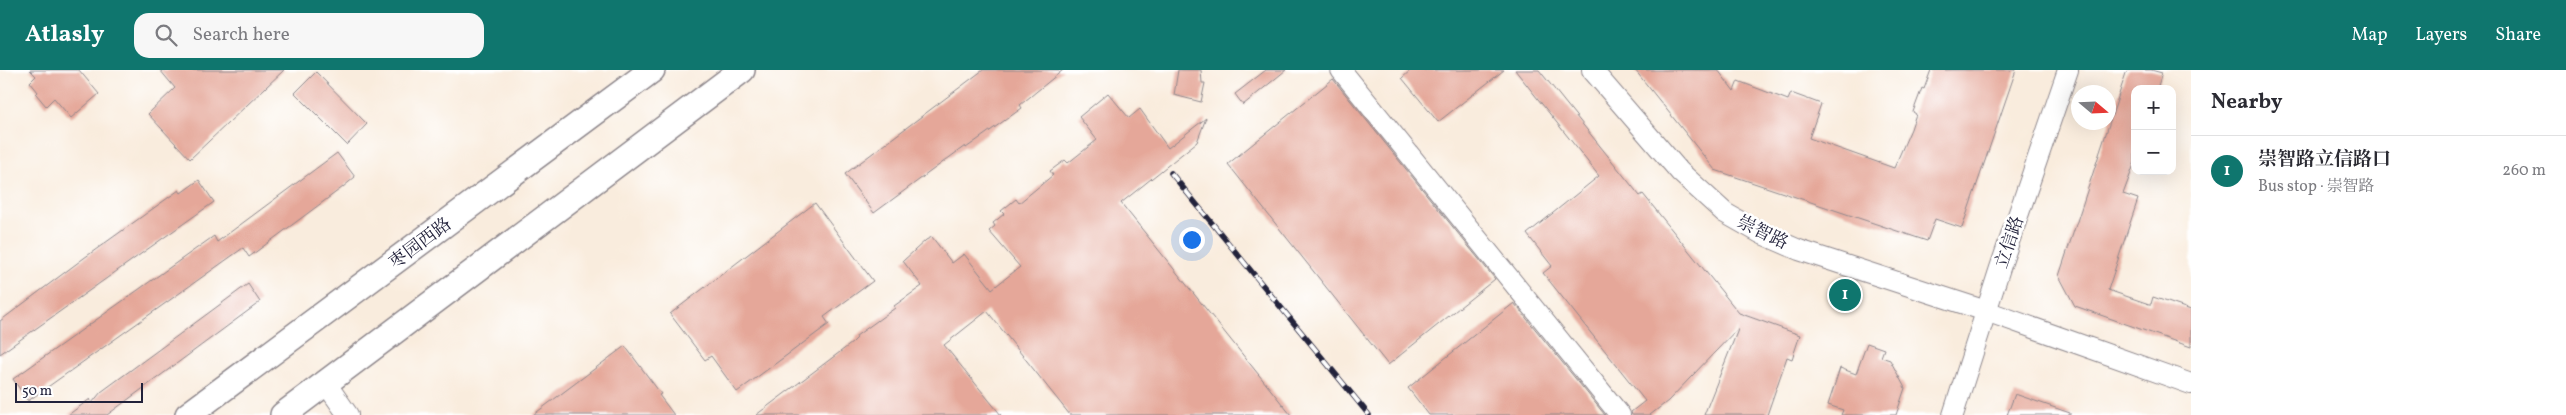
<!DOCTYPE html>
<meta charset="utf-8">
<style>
:root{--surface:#fff;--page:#f7f7f7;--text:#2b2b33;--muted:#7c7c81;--line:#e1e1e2;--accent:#0f766e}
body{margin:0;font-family:Vollkorn,"Noto Serif SC",serif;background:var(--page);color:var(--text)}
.controls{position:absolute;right:15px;top:15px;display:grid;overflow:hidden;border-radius:10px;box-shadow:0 5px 20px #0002}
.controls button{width:45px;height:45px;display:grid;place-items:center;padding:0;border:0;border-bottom:1px solid var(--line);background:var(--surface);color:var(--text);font:25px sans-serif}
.compass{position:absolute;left:2071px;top:15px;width:45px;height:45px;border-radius:50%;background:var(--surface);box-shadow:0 5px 20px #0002;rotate:109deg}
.scale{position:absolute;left:15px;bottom:12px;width:128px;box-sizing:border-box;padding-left:5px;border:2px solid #22223b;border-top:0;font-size:14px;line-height:18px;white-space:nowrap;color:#22223b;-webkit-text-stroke:4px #fff;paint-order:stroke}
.you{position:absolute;left:1191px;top:169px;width:18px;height:18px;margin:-12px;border:4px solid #fff;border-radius:50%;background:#1a73e8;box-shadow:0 0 0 8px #1a73e833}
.badge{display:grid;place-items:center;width:32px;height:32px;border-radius:50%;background:var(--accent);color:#fff;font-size:16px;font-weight:700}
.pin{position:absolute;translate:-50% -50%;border:2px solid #fff;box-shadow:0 1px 5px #0006}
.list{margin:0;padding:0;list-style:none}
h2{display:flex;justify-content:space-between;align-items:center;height:65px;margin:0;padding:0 20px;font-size:21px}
h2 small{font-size:16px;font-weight:400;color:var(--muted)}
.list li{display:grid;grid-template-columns:32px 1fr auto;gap:15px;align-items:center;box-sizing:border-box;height:70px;padding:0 20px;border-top:1px solid var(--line)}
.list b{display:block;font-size:19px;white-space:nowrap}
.list p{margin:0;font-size:16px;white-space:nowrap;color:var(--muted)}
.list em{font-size:16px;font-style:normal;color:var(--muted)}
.icon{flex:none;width:28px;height:28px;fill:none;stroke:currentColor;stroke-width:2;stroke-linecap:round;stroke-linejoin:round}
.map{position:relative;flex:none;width:2191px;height:345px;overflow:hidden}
header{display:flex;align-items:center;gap:30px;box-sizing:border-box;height:70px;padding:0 25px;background:var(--accent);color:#fff}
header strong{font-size:24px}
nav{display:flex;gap:28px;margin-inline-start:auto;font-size:18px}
.search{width:350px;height:45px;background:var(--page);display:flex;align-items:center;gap:12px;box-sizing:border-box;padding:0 18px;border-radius:15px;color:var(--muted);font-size:19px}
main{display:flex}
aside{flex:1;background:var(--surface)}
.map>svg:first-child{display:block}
.building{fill:#e5a799}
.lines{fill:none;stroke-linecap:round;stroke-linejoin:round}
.minor-casing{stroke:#8e878c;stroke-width:22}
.major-casing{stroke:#8e878c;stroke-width:28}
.minor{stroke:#fff;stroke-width:20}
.major{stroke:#fff;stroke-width:25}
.rail-casing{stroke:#22223b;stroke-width:5.5}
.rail{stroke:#fff;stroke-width:4;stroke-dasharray:11;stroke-linecap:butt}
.labels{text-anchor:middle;stroke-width:5;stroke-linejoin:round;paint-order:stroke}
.street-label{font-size:18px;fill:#22223b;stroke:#fff}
</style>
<header>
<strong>Atlasly</strong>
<div class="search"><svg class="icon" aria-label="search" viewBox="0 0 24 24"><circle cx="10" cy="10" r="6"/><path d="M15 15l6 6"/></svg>Search here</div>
<nav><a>Map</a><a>Layers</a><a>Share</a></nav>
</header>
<main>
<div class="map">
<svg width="2191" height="345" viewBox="0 0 2191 345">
<rect width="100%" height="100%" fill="#fff"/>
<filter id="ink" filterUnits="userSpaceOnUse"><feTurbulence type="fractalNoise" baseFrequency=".02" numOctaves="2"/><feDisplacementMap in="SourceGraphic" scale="10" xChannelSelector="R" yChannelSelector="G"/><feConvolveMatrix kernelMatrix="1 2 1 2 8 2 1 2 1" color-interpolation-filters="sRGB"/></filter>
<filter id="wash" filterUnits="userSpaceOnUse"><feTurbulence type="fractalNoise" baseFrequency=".0096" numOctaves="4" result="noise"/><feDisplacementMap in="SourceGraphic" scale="20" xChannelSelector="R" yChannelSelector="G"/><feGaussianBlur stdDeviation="1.12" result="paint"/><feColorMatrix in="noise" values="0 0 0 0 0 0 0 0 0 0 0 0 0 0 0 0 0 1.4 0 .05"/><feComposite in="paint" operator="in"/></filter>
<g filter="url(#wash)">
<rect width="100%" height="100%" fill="#f9ecdd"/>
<g id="blocks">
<g class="building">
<polygon points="30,0 79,0 99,24 71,48 54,28 46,36 36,24 38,22 30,12 36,6"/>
<polygon points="160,0 284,0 190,89 148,44 175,18"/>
<polygon points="983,0 1063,0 1020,35 1022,38 966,78 965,76 874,143 845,104"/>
<polygon points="1178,0 1201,0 1202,13 1205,13 1201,32 1174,25"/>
<polygon points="1266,0 1286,0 1243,35 1235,24"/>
<polygon points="1411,0 1504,0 1438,52 1402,8"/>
<polygon points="1515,0 1539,0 1640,126 1643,124 1739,243 1800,265 1792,289 1787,287 1767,345 1704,345 1739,257 1668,331 1650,345 1632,345 1631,342 1645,331 1543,203 1552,196 1527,164 1599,106"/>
<polygon points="1635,0 1718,0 1734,21 1738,11 1788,30 1791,23 1813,31 1821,34 1809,68 1894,98 1911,59 1916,44 1913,42 1922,18 1924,19 1931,0 2016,0 1962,158 1935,149 1927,171 1715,100"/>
<polygon points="2127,0 2151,0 2162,3 2157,19 2135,19 2135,92 2123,124 2138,129 2108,220 2149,234 2151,234 2153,227 2191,240 2191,277 2075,236 2059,206"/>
<polygon points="316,2 367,54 347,75 295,23"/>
<polygon points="1333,9 1495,209 1388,295 1228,94"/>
<polygon points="1108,23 1129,48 1140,39 1168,78 1206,48 1197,72 1121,133 1291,345 1070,345 987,241 944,275 1001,345 756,345 852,273 857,268 856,266 895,238 894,236 922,216 903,191 926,170 932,167 952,193 964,184 992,219 1020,197 989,161 995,156 993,153 1004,144 1001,141 1016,129 1019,133 1053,105 1050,101 1065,90 1068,93 1097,70 1079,47"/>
<polygon points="337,83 355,107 343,117 249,187 243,178 28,331 13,309 214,166 217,172"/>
<polygon points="199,110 214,132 0,284 0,251 84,188 179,120 181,123"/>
<polygon points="815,133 873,211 824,247 829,254 737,322 711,286 705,290 670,244"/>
<polygon points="248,214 260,232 107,345 68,345 90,329 92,333 101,322"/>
<polygon points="1514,233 1605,345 1429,345 1408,318"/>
<polygon points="1867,273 1884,279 1881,287 1890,290 1905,318 1896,345 1841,345 1843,340 1828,335 1840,298 1856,304"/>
<polygon points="625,276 661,324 659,325 674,345 533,345"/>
<polygon points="2015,324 2070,343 2070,345 2007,345"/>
</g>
</g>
</g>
<g filter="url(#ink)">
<use href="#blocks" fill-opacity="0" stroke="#8e878c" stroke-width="1"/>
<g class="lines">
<defs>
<g id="minor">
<polyline points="1341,0 1620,345"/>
<polyline points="1592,0 1680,102 1725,143 1762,164 1799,180 1986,241 2191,314"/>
<polyline points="325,312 348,345"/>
<polyline points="1953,345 2000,198 2068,0"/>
</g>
<g id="major">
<polyline points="188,345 652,0"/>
<polyline points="283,345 742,0"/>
</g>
</defs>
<use href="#minor" class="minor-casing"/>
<use href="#major" class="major-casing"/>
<use href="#minor" class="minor"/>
<use href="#major" class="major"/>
<defs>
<polyline id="rail" points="1171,103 1369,345"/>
</defs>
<use href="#rail" class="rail-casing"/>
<use href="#rail" class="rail"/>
</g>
</g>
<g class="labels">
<g class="street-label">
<text transform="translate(1763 162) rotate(26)" y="6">崇智路</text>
<text transform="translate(2009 172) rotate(-71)" y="6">立信路</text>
<text transform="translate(420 173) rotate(-37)" y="6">枣园西路</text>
</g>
</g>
</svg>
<div class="controls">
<button>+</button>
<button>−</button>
</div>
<svg class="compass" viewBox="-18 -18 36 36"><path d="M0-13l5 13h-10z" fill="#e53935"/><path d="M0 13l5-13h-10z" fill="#7c7c81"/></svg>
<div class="scale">50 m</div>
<div class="you"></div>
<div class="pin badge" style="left:1845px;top:225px">1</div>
</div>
<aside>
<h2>Nearby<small></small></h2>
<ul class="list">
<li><span class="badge">1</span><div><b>崇智路立信路口</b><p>Bus stop · 崇智路</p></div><em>260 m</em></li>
</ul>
</aside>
</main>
